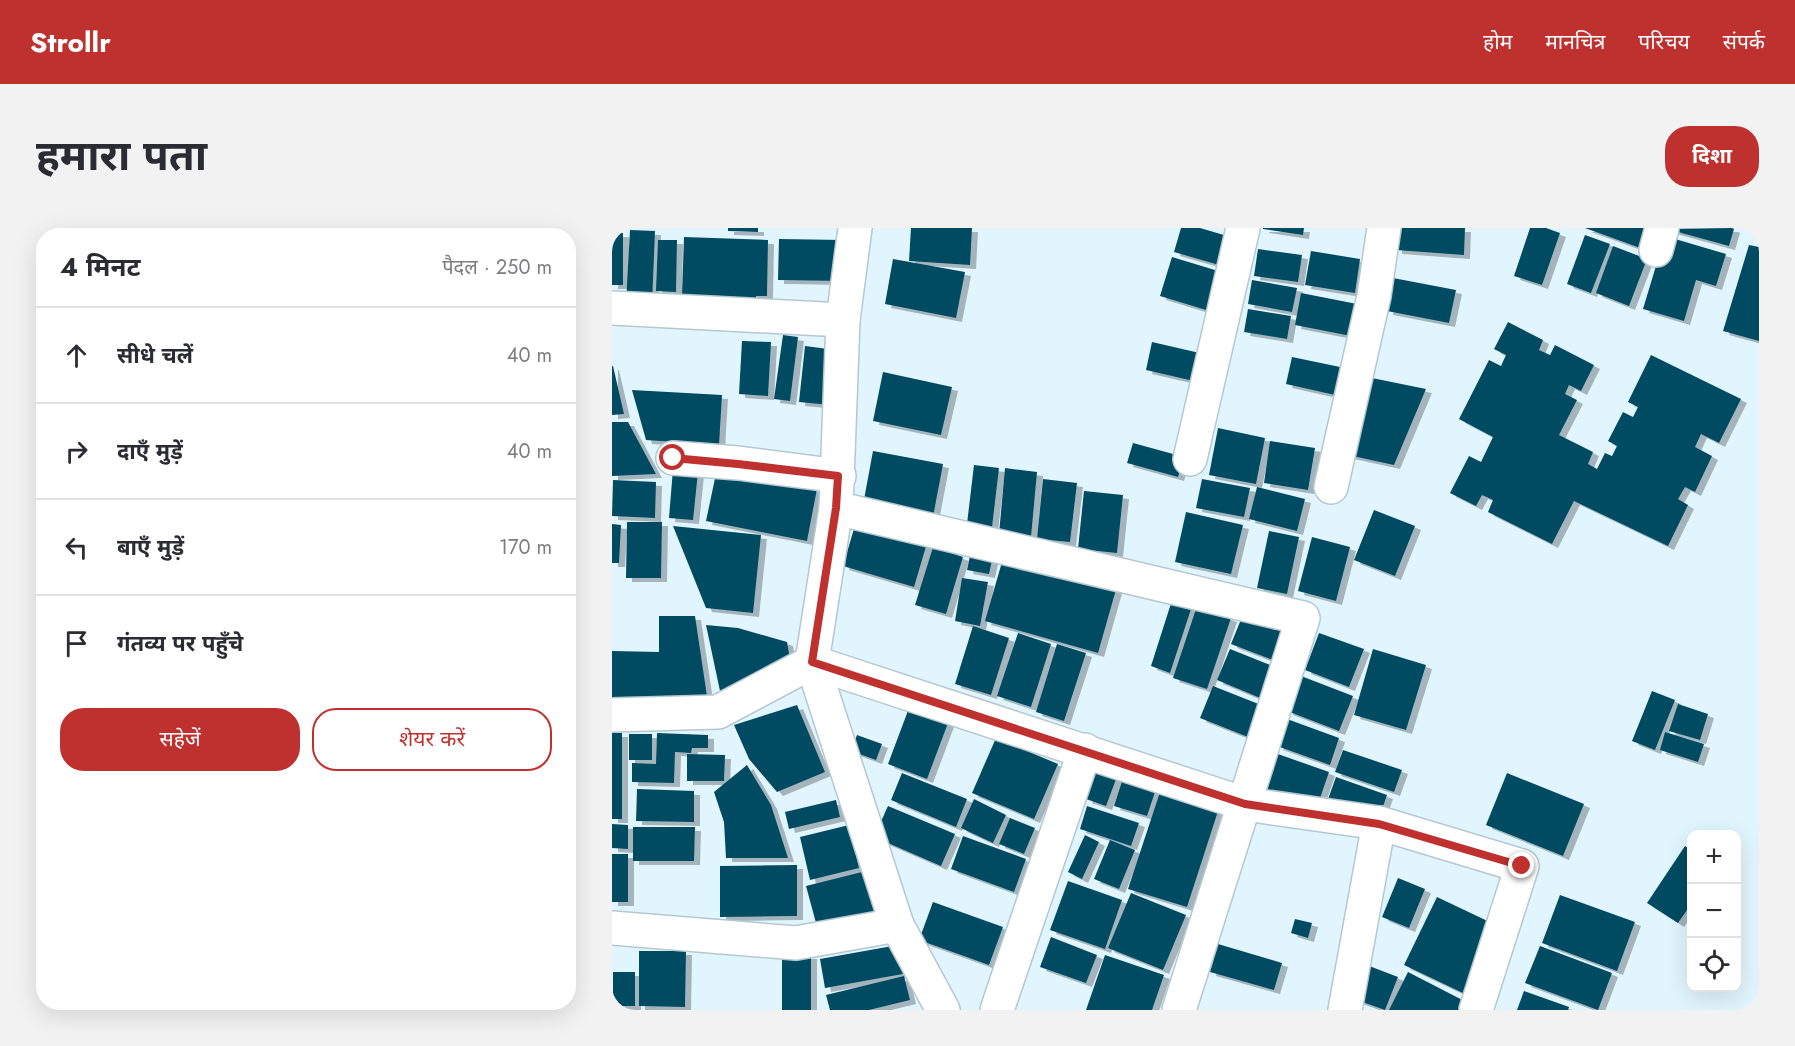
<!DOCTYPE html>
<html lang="hi">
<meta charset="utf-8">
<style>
:root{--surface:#fff;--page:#f2f2f3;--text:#2b2b33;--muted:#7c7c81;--line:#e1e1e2;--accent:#bf312f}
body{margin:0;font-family:Jost,"Noto Sans Devanagari",sans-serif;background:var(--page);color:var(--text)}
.controls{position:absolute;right:18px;bottom:18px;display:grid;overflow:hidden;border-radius:12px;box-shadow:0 6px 24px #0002}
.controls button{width:54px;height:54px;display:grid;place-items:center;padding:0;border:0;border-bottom:2px solid var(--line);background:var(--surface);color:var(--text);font:30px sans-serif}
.stop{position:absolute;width:18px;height:18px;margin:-14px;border:4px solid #bf312f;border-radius:50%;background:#fff}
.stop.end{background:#bf312f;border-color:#fff;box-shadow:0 2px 6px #0008}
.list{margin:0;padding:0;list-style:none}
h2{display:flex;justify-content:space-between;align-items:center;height:78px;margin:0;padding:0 24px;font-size:26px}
h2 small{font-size:20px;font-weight:400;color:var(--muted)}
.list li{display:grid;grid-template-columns:39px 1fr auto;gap:18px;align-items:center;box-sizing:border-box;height:96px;padding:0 24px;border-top:2px solid var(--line)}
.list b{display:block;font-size:22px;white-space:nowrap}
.list em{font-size:20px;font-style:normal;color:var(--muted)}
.actions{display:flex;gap:12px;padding:18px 24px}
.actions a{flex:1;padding:14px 0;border:2px solid var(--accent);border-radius:24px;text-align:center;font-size:21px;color:var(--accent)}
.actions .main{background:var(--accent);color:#fff}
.icon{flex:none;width:33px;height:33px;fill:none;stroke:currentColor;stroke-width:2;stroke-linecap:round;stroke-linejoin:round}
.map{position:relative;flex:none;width:1147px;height:782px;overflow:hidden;border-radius:24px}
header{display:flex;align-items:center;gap:36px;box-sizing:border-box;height:84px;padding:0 30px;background:var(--accent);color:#fff}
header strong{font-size:28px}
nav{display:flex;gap:33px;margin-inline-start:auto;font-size:21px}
.intro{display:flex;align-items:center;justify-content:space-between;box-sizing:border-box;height:144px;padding:0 36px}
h1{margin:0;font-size:42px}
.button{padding:15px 27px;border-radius:24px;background:var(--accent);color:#fff;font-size:21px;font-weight:700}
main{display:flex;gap:36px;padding:0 36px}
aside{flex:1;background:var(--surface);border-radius:24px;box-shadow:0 6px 24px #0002}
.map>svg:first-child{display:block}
.building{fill:#004b62;filter:url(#shadow)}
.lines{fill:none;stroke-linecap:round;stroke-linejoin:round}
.street-casing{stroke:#b5c8d1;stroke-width:36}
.street{stroke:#fff;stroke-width:33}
.route{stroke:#bf312f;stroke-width:8}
</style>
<header>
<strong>Strollr</strong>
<nav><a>होम</a><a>मानचित्र</a><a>परिचय</a><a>संपर्क</a></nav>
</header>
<div class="intro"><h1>हमारा पता</h1><a class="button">दिशा</a></div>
<main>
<aside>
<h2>4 मिनट<small>पैदल · 250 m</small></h2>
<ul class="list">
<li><svg class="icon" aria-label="ahead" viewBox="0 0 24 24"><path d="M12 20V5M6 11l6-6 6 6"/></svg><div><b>सीधे चलें</b></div><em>40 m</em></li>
<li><svg class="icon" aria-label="right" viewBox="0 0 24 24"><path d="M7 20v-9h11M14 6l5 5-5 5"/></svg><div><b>दाएँ मुड़ें</b></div><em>40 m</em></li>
<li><svg class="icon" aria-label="left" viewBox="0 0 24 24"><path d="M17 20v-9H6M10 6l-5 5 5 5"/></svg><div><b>बाएँ मुड़ें</b></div><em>170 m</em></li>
<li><svg class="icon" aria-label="arrive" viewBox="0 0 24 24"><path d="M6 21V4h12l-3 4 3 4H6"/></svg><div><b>गंतव्य पर पहुँचे</b></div></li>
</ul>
<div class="actions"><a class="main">सहेजें</a><a>शेयर करें</a></div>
</aside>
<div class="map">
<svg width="1147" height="782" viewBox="0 0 1147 782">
<defs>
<filter id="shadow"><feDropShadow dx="6" dy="4" stdDeviation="0" flood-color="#0004"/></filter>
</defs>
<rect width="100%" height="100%" fill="#e1f5fe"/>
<g class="building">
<polygon points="116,0 146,0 146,4 116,3"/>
<polygon points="299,0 360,0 358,37 297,33"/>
<polygon points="569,0 588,0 622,10 614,39 562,24"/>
<polygon points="651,0 692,0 691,7 651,1"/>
<polygon points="785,0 853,0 852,27 784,22"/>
<polygon points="918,0 934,0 948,5 930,57 902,48"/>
<polygon points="973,0 1039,0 1031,21"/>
<polygon points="1120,0 1122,1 1117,18 1055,1"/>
<polygon points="18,2 43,3 40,77 14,75"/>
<rect x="0" y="5" width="11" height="52"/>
<polygon points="973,7 998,16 979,65 955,56"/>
<polygon points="1053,8 1114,26 1104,58 1084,52 1072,93 1031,81"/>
<polygon points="72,9 156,12 155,68 144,68 144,85 110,84 110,68 70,67"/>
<polygon points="167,11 231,12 230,53 166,52"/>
<polygon points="46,12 65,12 64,64 44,63"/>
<polygon points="1137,17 1147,19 1147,113 1111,103"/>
<polygon points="1001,18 1035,31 1017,78 984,65"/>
<polygon points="646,21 690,27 686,54 642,48"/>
<polygon points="699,23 748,31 743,65 693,57"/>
<polygon points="560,29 616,46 604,85 548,68"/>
<polygon points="281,31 353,44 344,90 273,76"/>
<polygon points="781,50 844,62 837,95 775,83"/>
<polygon points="640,52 685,60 680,84 636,76"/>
<polygon points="689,65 745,76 739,108 683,97"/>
<polygon points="636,81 679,88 675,111 632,104"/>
<polygon points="896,94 931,112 927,122 938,127 943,117 982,137 969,163 957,157 953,166 965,172 947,207 981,224 976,236 985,241 993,225 1000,228 1005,218 996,213 1011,184 1021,189 1026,179 1016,174 1039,127 1129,171 1107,215 1089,206 1083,219 1100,228 1083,264 1073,259 1066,271 1076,277 1056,318 962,273 940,316 876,284 881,272 870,267 864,278 838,265 857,228 869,234 881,209 847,191 877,132 889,138 894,127 882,121"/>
<polygon points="171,107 186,109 178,173 162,171"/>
<polygon points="130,113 159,114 156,168 127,166"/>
<polygon points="540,114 592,126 586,154 534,142"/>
<polygon points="193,118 224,122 218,177 187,174"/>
<polygon points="680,129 728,139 723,167 674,156"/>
<polygon points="0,138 1,138 12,186 0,187"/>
<polygon points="271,144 340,159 329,207 261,193"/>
<polygon points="755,149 814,161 782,237 736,227"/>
<polygon points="20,162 110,167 107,217 34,212"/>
<polygon points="0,194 16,194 44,246 0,248"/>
<polygon points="606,200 653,210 644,256 597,247"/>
<polygon points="658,213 703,220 696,262 652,255"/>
<polygon points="521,215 572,229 566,249 515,235"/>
<polygon points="261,223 331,236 321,289 251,277"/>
<polygon points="362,237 387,240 380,299 355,296"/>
<polygon points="393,240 425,244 419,309 387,306"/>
<polygon points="61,241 86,244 81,292 57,290"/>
<polygon points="105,241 205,261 195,313 94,293"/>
<polygon points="431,251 465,255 458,314 425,311"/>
<polygon points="590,251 638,260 632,289 584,280"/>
<polygon points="1,252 44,254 43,290 0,288"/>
<polygon points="645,259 693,271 685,303 637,291"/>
<polygon points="472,263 511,267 505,325 466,321"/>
<polygon points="762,282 803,298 783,348 742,332"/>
<polygon points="574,284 631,297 619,346 563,334"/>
<polygon points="15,294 50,294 49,350 14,350"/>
<polygon points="244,294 315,315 302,359 231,338"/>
<polygon points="0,296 9,297 7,335 0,335"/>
<polygon points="61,298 149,307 141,385 94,380"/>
<polygon points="657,303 687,309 675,366 645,360"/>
<polygon points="700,309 738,319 724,373 686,363"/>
<polygon points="321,319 351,329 334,386 303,377"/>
<polygon points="392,327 505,358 486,425 373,393"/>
<polygon points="358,328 380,332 377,346 355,342"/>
<polygon points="350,350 376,354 368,398 343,393"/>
<polygon points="562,366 582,372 558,445 539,438"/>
<polygon points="585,378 619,390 595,461 561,450"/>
<polygon points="47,388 83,388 95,468 0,469 0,423 47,424"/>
<polygon points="630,389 663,402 665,394 679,400 666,434 619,416"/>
<polygon points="94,397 126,400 175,414 181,448 108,463"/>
<polygon points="361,398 397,410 379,467 343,456"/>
<polygon points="406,405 439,416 419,479 385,468"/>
<polygon points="707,405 752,421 737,459 693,442"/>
<polygon points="445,416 474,425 452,493 424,484"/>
<polygon points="618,421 666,440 653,472 605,452"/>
<polygon points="761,421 814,437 794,502 742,487"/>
<polygon points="689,448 741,468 727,503 675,483"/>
<polygon points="601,458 649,477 636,509 588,490"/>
<polygon points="1040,463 1063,472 1043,522 1020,513"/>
<polygon points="1066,476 1096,486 1088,512 1057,503"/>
<polygon points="185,477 213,544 165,564 137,531 122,497"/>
<polygon points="297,480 336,495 315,551 276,536"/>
<polygon points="675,491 727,510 718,537 665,518"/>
<polygon points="1053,504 1092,516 1086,534 1048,522"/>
<rect x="0" y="505" width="10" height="86"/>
<polygon points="45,505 96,507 96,520 80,520 79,525 63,524 62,555 20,554 20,535 44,536"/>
<rect x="17" y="506" width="23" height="26"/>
<polygon points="245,507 270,516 264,532 239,523"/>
<polygon points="384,510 446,536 422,591 360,565"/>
<polygon points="731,522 790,542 782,564 723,544"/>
<polygon points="663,525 717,544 704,582 649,563"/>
<polygon points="75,526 113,527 112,553 75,553"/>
<polygon points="135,537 159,577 176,630 114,630 112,594 102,564"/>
<polygon points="486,539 506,546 494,578 474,571"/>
<polygon points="513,544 546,555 535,588 502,578"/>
<polygon points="290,545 355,571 344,599 279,572"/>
<polygon points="895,545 972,576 951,628 874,597"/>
<polygon points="724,549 775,567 766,593 715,574"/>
<polygon points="25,561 82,563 82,594 24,593"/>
<polygon points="549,561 607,580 575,679 516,661"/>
<polygon points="362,571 394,587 381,615 349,600"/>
<polygon points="224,572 228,589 177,601 173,584"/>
<polygon points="276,578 343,606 329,638 262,609"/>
<polygon points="475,578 527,595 519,618 468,601"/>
<polygon points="398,590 423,600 412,626 387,616"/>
<polygon points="0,596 16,597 16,621 0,620"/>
<polygon points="237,597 247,640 198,652 188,609"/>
<polygon points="21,599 83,599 82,633 21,633"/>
<polygon points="473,607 487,614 470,651 456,644"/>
<polygon points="351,608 414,631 402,664 339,641"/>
<polygon points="498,612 523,622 507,661 482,651"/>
<polygon points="1073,618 1080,623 1080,675 1066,695 1035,675"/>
<rect x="0" y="626" width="16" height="48"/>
<polygon points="185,637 185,688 108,689 108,638"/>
<polygon points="254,643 266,691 207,706 194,658"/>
<polygon points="786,650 813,661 797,700 770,689"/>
<polygon points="456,653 510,672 493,721 438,702"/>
<polygon points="519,665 574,687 551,742 496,720"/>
<polygon points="948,667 1023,694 1005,743 930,715"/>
<polygon points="825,669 886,698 853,766 792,737"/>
<polygon points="321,674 391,699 377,737 307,712"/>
<polygon points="683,691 700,695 696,710 679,705"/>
<polygon points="439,709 485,727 474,755 428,739"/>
<polygon points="606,716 670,735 662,762 598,744"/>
<polygon points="286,717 291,746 213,760 208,731"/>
<polygon points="928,718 1000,745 986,782 913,755"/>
<polygon points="27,723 74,723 73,779 27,778"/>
<rect x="170" y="727" width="29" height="55"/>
<polygon points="493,727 552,747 540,782 474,782"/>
<polygon points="752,736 786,749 773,782 739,770"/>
<rect x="1" y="744" width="22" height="34"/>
<polygon points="796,744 862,778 860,782 777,782"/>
<polygon points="292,748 298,772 257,782 218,782 214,767"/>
<polygon points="912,763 957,779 956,782 905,782"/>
</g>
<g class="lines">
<defs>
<g id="street">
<polyline points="243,0 231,92 224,280 200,434 285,697 331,782"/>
<polyline points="1044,22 1050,0"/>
<polyline points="0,80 231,92"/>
<polyline points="61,230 126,235 227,248"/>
<polyline points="578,231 631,0"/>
<polyline points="719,259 762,68 772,0"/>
<polyline points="224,280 691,390 567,782"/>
<polyline points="0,487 106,484 200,434 633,576 767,595 910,638 864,782"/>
<polyline points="0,700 184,715 285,697"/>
<polyline points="385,782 473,522"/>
<polyline points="733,782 767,595"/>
</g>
</defs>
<use href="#street" class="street-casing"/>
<use href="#street" class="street"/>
</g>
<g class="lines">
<polyline class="route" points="61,230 126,236 226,248 224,280 200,434 633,576 767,596 910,638"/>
</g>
</svg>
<div class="controls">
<button>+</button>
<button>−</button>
<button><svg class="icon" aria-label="locate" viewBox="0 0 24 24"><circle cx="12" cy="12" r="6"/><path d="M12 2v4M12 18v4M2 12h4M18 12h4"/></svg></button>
</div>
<div class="stop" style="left:61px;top:230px"></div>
<div class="stop end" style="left:910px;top:638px"></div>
</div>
</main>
